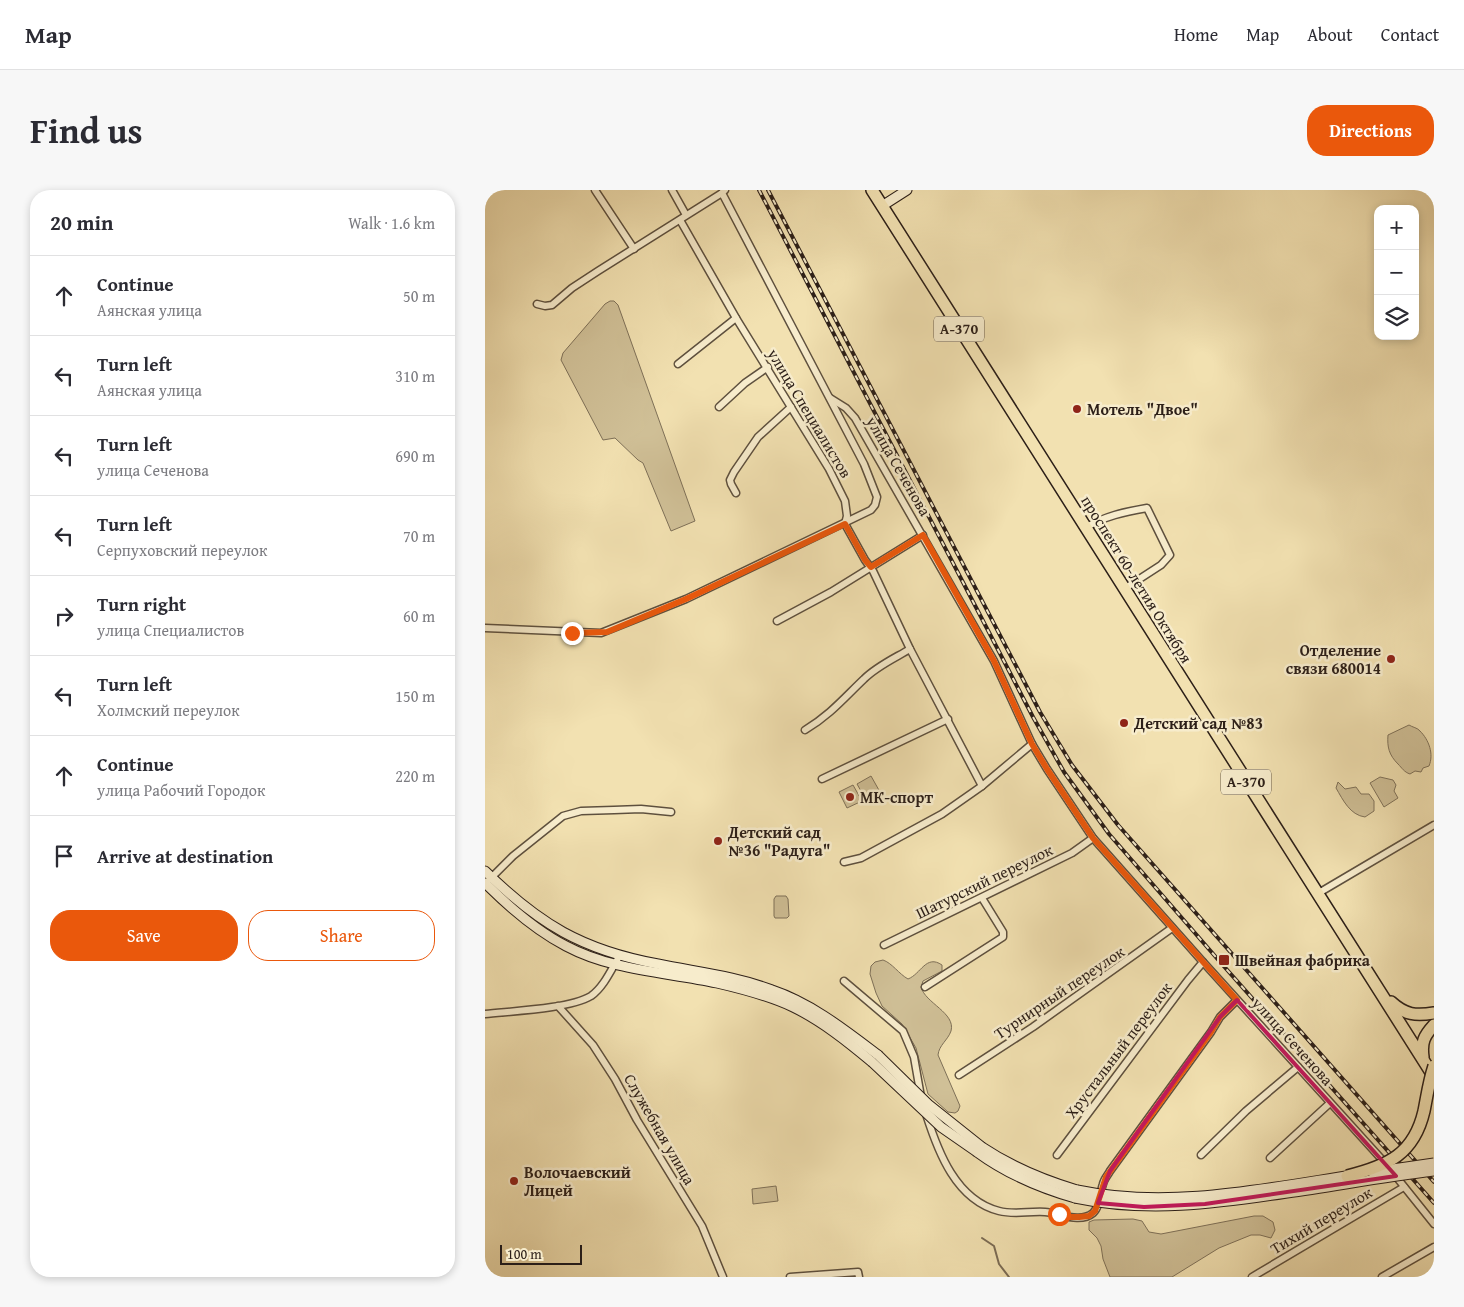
<!DOCTYPE html>
<meta charset="utf-8">
<style>
:root{--surface:#fff;--page:#f7f7f7;--text:#2b2b33;--muted:#7c7c81;--line:#e1e1e2;--accent:#ea580c}
body{margin:0;font-family:"Gentium Book Plus",serif;background:var(--page);color:var(--text)}
.controls{position:absolute;right:15px;top:15px;display:grid;overflow:hidden;border-radius:10px;box-shadow:0 2px 8px #0003}
.controls button{width:45px;height:45px;display:grid;place-items:center;padding:0;border:0;border-bottom:1px solid var(--line);background:var(--surface);color:var(--text);font:25px sans-serif}
.scale{position:absolute;left:15px;bottom:12px;width:82px;box-sizing:border-box;padding-left:5px;border:2px solid #2c1f18;border-top:0;font-size:14px;line-height:18px;white-space:nowrap;color:#2c1f18;-webkit-text-stroke:4px #f7eccc;paint-order:stroke}
.stop{position:absolute;width:15px;height:15px;margin:-11px;border:4px solid #ea580c;border-radius:50%;background:#fff}
.stop.end{background:#ea580c;border-color:#fff;box-shadow:0 1px 5px #0008}
.list{margin:0;padding:0;list-style:none}
h2{display:flex;justify-content:space-between;align-items:center;height:65px;margin:0;padding:0 20px;font-size:21px}
h2 small{font-size:16px;font-weight:400;color:var(--muted)}
.list li{display:grid;grid-template-columns:32px 1fr auto;gap:15px;align-items:center;box-sizing:border-box;height:80px;padding:0 20px;border-top:1px solid var(--line)}
.list b{display:block;font-size:19px;white-space:nowrap}
.list p{margin:0;font-size:16px;white-space:nowrap;color:var(--muted)}
.list em{font-size:16px;font-style:normal;color:var(--muted)}
.actions{display:flex;gap:10px;padding:15px 20px}
.actions a{flex:1;padding:11px 0;border:1px solid var(--accent);border-radius:20px;text-align:center;font-size:18px;color:var(--accent)}
.actions .main{background:var(--accent);color:#fff}
.icon{flex:none;width:28px;height:28px;fill:none;stroke:currentColor;stroke-width:2;stroke-linecap:round;stroke-linejoin:round}
.map{position:relative;flex:none;width:949px;height:1087px;overflow:hidden;border-radius:20px}
header{display:flex;align-items:center;gap:30px;box-sizing:border-box;height:70px;padding:0 25px;background:var(--surface);border-bottom:1px solid var(--line)}
header strong{font-size:24px}
nav{display:flex;gap:28px;margin-inline-start:auto;font-size:18px}
.intro{display:flex;align-items:center;justify-content:space-between;box-sizing:border-box;height:120px;padding:0 30px}
h1{margin:0;font-size:35px}
.button{padding:12px 22px;border-radius:20px;background:var(--accent);color:#fff;font-size:18px;font-weight:700}
main{display:flex;gap:30px;padding:0 30px}
aside{flex:1;background:var(--surface);border-radius:20px;box-shadow:0 2px 8px #0003}
.map>svg:first-child{display:block}
.green{fill:#d0c097;stroke:#7e7058}
.lines{fill:none;stroke-linecap:round;stroke-linejoin:round}
.stream{stroke:#7b6c55;stroke-width:2}
.street-casing{stroke:#5e503e;stroke-width:9}
.secondary-casing{stroke:#2c1f18;stroke-width:11}
.highway-casing{stroke:#2c1f18;stroke-width:14}
.street{stroke:#f7eccc;stroke-width:6}
.secondary{stroke:#f7eccc;stroke-width:9}
.highway{stroke:#f2e1b1;stroke-width:11}
.rail-casing{stroke:#2c1f18;stroke-width:4}
.rail{stroke:#f7eccc;stroke-width:2;stroke-dasharray:5.5;stroke-linecap:butt}
.secondary-bridge-casing{stroke:#2c1f18;stroke-width:11;stroke-linecap:butt}
.highway-bridge-casing{stroke:#2c1f18;stroke-width:14;stroke-linecap:butt}
.secondary-bridge{stroke:#f7eccc;stroke-width:9}
.highway-bridge{stroke:#f2e1b1;stroke-width:11}
.route{stroke:#ea580c;stroke-width:6}
.marked{fill:none;stroke:#c2185b;stroke-width:4;stroke-linejoin:round}
.poi-dot{fill:#8f2418;stroke:#f7eccc;stroke-width:2}
.labels{text-anchor:middle;stroke-width:5;stroke-linejoin:round;paint-order:stroke}
.shield{fill:#f7eccc;stroke:#695c4e;stroke-width:1}
.shield-label{font-size:15px;font-weight:bold;fill:#2c1f18}
.poi-label{font-size:16px;font-weight:bold;fill:#2c1f18;stroke:#f7eccc;text-anchor:start}
.street-label{font-size:16px;fill:#2c1f18;stroke:#f7eccc}
</style>
<header>
<strong>Map</strong>
<nav><a>Home</a><a>Map</a><a>About</a><a>Contact</a></nav>
</header>
<div class="intro"><h1>Find us</h1><a class="button">Directions</a></div>
<main>
<aside>
<h2>20 min<small>Walk · 1.6 km</small></h2>
<ul class="list">
<li><svg class="icon" aria-label="ahead" viewBox="0 0 24 24"><path d="M12 20V5M6 11l6-6 6 6"/></svg><div><b>Continue</b><p>Аянская улица</p></div><em>50 m</em></li>
<li><svg class="icon" aria-label="left" viewBox="0 0 24 24"><path d="M17 20v-9H6M10 6l-5 5 5 5"/></svg><div><b>Turn left</b><p>Аянская улица</p></div><em>310 m</em></li>
<li><svg class="icon" aria-label="left" viewBox="0 0 24 24"><path d="M17 20v-9H6M10 6l-5 5 5 5"/></svg><div><b>Turn left</b><p>улица Сеченова</p></div><em>690 m</em></li>
<li><svg class="icon" aria-label="left" viewBox="0 0 24 24"><path d="M17 20v-9H6M10 6l-5 5 5 5"/></svg><div><b>Turn left</b><p>Серпуховский переулок</p></div><em>70 m</em></li>
<li><svg class="icon" aria-label="right" viewBox="0 0 24 24"><path d="M7 20v-9h11M14 6l5 5-5 5"/></svg><div><b>Turn right</b><p>улица Специалистов</p></div><em>60 m</em></li>
<li><svg class="icon" aria-label="left" viewBox="0 0 24 24"><path d="M17 20v-9H6M10 6l-5 5 5 5"/></svg><div><b>Turn left</b><p>Холмский переулок</p></div><em>150 m</em></li>
<li><svg class="icon" aria-label="ahead" viewBox="0 0 24 24"><path d="M12 20V5M6 11l6-6 6 6"/></svg><div><b>Continue</b><p>улица Рабочий Городок</p></div><em>220 m</em></li>
<li><svg class="icon" aria-label="arrive" viewBox="0 0 24 24"><path d="M6 21V4h12l-3 4 3 4H6"/></svg><div><b>Arrive at destination</b></div></li>
</ul>
<div class="actions"><a class="main">Save</a><a>Share</a></div>
</aside>
<div class="map">
<svg width="949" height="1087" viewBox="0 0 949 1087">
<rect width="100%" height="100%" fill="#f2e1b1"/>
<filter id="stains"><feTurbulence type="fractalNoise" baseFrequency=".004" numOctaves="4"/><feColorMatrix values="0 0 0 0 .2 0 0 0 0 .09 0 0 0 0 .02 0 0 0 .5 -.17"/></filter>
<radialGradient id="worn" r=".72"><stop offset=".6" stop-color="#630" stop-opacity="0"/><stop offset="1" stop-color="#630" stop-opacity=".3"/></radialGradient>
<g class="green">
<polygon points="125,111 129,111 133,115 210,331 186,341 158,273 153,270 130,248 118,250 76,170 78,163 120,114"/>
<path d="M 924,535 C 927,537 933,538 935,541 C 944,550 949,564 944,576 L 938,578 L 936,582 L 930,581 L 925,584 C 919,582 917,578 913,574 C 904,565 902,557 903,545 Z"/>
<polygon points="386,586 395,602 381,610 372,594"/>
<polygon points="895,587 908,590 911,595 909,601 913,608 899,617 885,593"/>
<path d="M 853,592 L 860,599 L 871,597 L 876,604 L 884,604 L 889,611 L 889,621 L 880,627 C 865,625 858,610 851,598 Z"/>
<polygon points="368,595 377,611 362,618 354,602"/>
<polygon points="291,706 301,706 303,709 304,726 302,728 290,728 289,726 289,709"/>
<path d="M 398,770 C 407,773 414,784 423,789 C 436,784 441,764 457,775 L 457,781 L 438,791 L 436,797 C 440,813 471,823 466,841 C 463,850 454,855 453,865 L 475,916 L 473,921 L 470,923 L 463,922 L 443,904 L 431,858 L 417,834 L 397,816 L 391,803 L 385,784 L 386,776 L 390,772 Z"/>
<polygon points="291,996 293,1011 268,1014 267,999"/>
<polygon points="769,1026 778,1026 788,1032 790,1040 786,1048 775,1045 766,1045 734,1058 687,1087 625,1087 618,1069 616,1056 612,1048 604,1040 604,1032 609,1030 648,1029 657,1031 664,1042 676,1044"/>
</g>
<g class="lines">
<polyline class="stream" points="497,1048 509,1056 514,1074 524,1087"/>
<defs>
<g id="street">
<polyline points="110,0 149,59"/>
<polyline points="187,0 201,25"/>
<polyline points="195,30 251,128 344,279 360,311 362,326 360,334 380,370 388,381 425,459 497,596"/>
<polyline points="52,114 60,116 67,115 87,98 113,81 237,3"/>
<polyline points="193,174 251,128"/>
<polyline points="345,208 361,218 370,228 509,471 547,554 562,579 608,648 718,772 901,974"/>
<polyline points="234,217 260,193 283,177"/>
<polyline points="251,303 246,294 245,290 249,282 273,247 306,217"/>
<path d="M 600,338 C 620,326 639,322 662,318 L 685,365 L 676,375 L 639,399"/>
<polyline points="292,431 346,402 438,345"/>
<polyline points="0,438 116,443 201,409 386,320 390,315 392,307 379,274 237,3 240,0"/>
<path d="M 320,540 C 345,525 359,508 379,489 C 392,476 410,468 425,459"/>
<polyline points="337,589 463,529"/>
<polyline points="359,672 376,668 457,624 497,596 547,554"/>
<polyline points="5,689 28,666 78,626 96,621 129,620 156,619 186,622"/>
<polyline points="832,704 949,635"/>
<polyline points="399,755 587,663 608,648"/>
<polyline points="359,791 418,841 429,867 436,907"/>
<polyline points="440,797 518,747 518,742 497,708"/>
<polyline points="73,816 108,855 130,889 152,930 217,1036 238,1087"/>
<path d="M 0,824 C 27,821 84,819 106,806 C 119,797 127,778 135,765"/>
<polyline points="474,885 548,837 687,738"/>
<path d="M 441,924 C 453,962 471,1010 514,1021 C 529,1025 544,1021 560,1022 C 574,1023 595,1034 608,1023 C 615,1017 615,1002 618,994 C 619,989 623,985 625,981 L 726,842 L 735,827 L 752,810"/>
<polyline points="572,965 703,790 718,772"/>
<polyline points="716,965 761,921 813,877"/>
<polyline points="785,968 845,913"/>
<polyline points="909,984 949,1034"/>
<polyline points="305,1087 373,1082 374,1087"/>
<polyline points="767,1087 919,997"/>
<polyline points="897,1087 949,1057"/>
</g>
<g id="secondary">
<polyline points="397,16 422,0"/>
<path d="M 0,681 C 54,734 97,760 173,774 C 211,782 250,786 287,800 C 326,813 360,840 393,865"/>
<path d="M 0,693 C 24,717 50,740 81,756 C 128,781 182,782 232,793 C 258,799 285,806 308,817 C 337,831 363,852 387,872"/>
<path d="M 497,957 C 527,977 558,990 592,1000"/>
<path d="M 492,962 C 522,984 555,998 590,1008"/>
</g>
<g id="highway">
<polyline points="387,0 949,887"/>
<path d="M 906,812 C 920,825 931,826 949,823"/>
<path d="M 938,867 C 936,852 939,846 949,835"/>
</g>
</defs>
<use href="#street" class="street-casing"/>
<use href="#secondary" class="secondary-casing"/>
<use href="#highway" class="highway-casing"/>
<use href="#street" class="street"/>
<use href="#secondary" class="secondary"/>
<use href="#highway" class="highway"/>
<defs>
<g id="rail">
<polyline points="274,0 548,527 579,582 624,644 736,773 949,1013"/>
<polyline points="283,0 555,522 587,575 633,635 949,992"/>
</g>
</defs>
<use href="#rail" class="rail-casing"/>
<use href="#rail" class="rail"/>
<defs>
<g id="secondary-bridge">
<polyline points="393,865 443,914 497,957"/>
<polyline points="387,872 456,937 492,962"/>
<polyline points="887,982 949,973"/>
<path d="M 592,1000 C 683,1019 777,999 867,985"/>
<path d="M 590,1008 C 661,1023 731,1014 802,1003 C 851,996 900,987 949,981"/>
</g>
<path id="highway-bridge" d="M 862,986 C 903,976 929,964 939,921 C 942,906 944,891 949,876"/>
</defs>
<use href="#secondary-bridge" class="secondary-bridge-casing"/>
<use href="#highway-bridge" class="highway-bridge-casing"/>
<use href="#secondary-bridge" class="secondary-bridge"/>
<use href="#highway-bridge" class="highway-bridge"/>
</g>
<g class="lines">
<polyline class="route" points="87,443 122,442 201,409 360,334 380,370 386,377 438,345 509,471 547,554 562,579 608,648 752,810 735,827 726,842 621,987 610,1021 604,1026 594,1027 584,1027 574,1024"/>
</g>
<path class="marked" d="M 752,810 L 911,986 L 720,1014 L 659,1017 L 613,1013 L 625,981 L 735,827 Z"/>
<g class="poi-dot">
<circle cx="592" cy="219" r="5"/>
<circle cx="906" cy="469" r="5"/>
<circle cx="639" cy="533" r="5"/>
<circle cx="365" cy="607" r="5"/>
<circle cx="233" cy="651" r="5"/>
<rect x="733" y="764" width="12" height="12" rx="2.5"/>
<circle cx="29" cy="991" r="5"/>
</g>
<g class="labels">
<g class="shield">
<rect x="449" y="126.5" width="50" height="25" rx="4"/>
<rect x="736" y="579.5" width="50" height="25" rx="4"/>
</g>
<g class="shield-label">
<text x="474" y="144">А-370</text>
<text x="761" y="597">А-370</text>
</g>
<g class="poi-label">
<text x="602" y="225">Мотель "Двое"</text>
<text x="896" y="466" text-anchor="end">Отделение<tspan x="896" dy="18">связи 680014</tspan></text>
<text x="649" y="539">Детский сад №83</text>
<text x="375" y="613">МК-спорт</text>
<text x="243" y="648">Детский сад<tspan x="243" dy="18">№36 "Радуга"</tspan></text>
<text x="750" y="776">Швейная фабрика</text>
<text x="39" y="988">Волочаевский<tspan x="39" dy="18">Лицей</tspan></text>
</g>
<g class="street-label">
<text transform="translate(325 223) rotate(59)" y="6">улица Специалистов</text>
<text transform="translate(414 276) rotate(60)" y="6">улица Сеченова</text>
<text transform="translate(652 389) rotate(58)" y="6">проспект 60-летия Октября</text>
<text transform="translate(499 691) rotate(-26)" y="6">Шатурский переулок</text>
<text transform="translate(574 802) rotate(-34)" y="6">Турнирный переулок</text>
<text transform="translate(808 851) rotate(48)" y="6">улица Сеченова</text>
<text transform="translate(633 860) rotate(-53)" y="6">Хрустальный переулок</text>
<text transform="translate(175 939) rotate(60)" y="6">Служебная улица</text>
<text transform="translate(836 1030) rotate(-31)" y="6">Тихий переулок</text>
</g>
</g>
<rect width="100%" height="100%" filter="url(#stains)"/>
<rect width="100%" height="100%" fill="url(#worn)"/>
</svg>
<div class="controls">
<button>+</button>
<button>−</button>
<button><svg class="icon" aria-label="layers" viewBox="0 0 24 24"><path d="M12 4l9 5-9 5-9-5zM3 14l9 5 9-5"/></svg></button>
</div>
<div class="scale">100 m</div>
<div class="stop" style="left:574px;top:1024px"></div>
<div class="stop end" style="left:87px;top:443px"></div>
</div>
</main>
